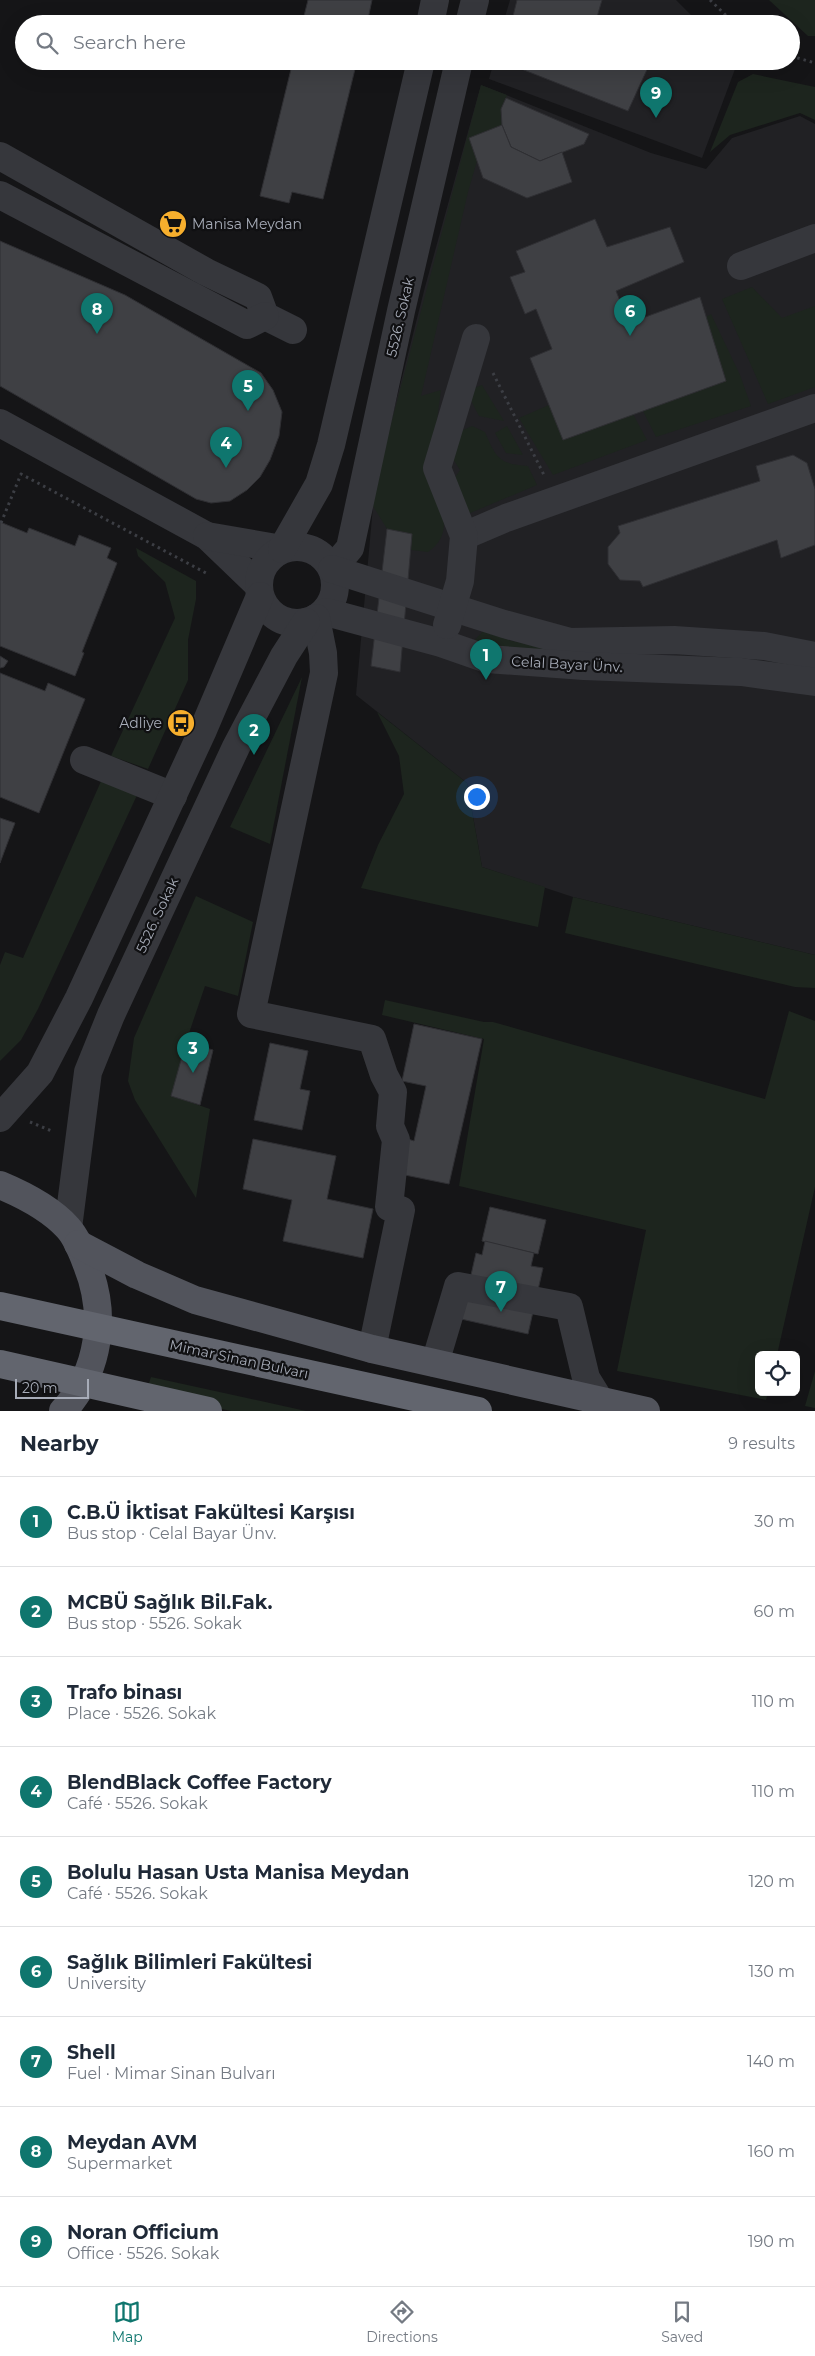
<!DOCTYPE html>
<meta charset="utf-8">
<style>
:root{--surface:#fff;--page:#f6f6f7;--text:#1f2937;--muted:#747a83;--line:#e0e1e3;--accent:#0f766e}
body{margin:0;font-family:Montserrat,sans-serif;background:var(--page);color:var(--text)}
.controls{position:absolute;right:15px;bottom:15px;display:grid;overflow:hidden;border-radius:8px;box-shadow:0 5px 20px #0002}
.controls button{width:45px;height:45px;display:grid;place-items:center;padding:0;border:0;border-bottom:1px solid var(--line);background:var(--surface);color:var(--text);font:25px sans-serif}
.scale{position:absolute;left:15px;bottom:12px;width:74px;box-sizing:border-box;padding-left:5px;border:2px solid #a7acb8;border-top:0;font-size:14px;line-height:18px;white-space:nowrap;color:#a7acb8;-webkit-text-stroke:4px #101012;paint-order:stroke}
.you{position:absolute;left:476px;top:796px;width:18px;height:18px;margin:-12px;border:4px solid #fff;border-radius:50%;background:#1a73e8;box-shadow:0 0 0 8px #1a73e833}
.badge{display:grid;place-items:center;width:32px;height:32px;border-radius:50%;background:var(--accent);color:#fff;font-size:16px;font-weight:700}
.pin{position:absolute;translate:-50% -41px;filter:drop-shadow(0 1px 2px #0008)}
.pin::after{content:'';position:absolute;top:26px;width:18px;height:15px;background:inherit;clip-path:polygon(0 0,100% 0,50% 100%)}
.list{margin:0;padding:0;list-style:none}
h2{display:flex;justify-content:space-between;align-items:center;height:65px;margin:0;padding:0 20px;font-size:21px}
h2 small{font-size:16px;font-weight:400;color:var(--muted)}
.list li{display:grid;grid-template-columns:32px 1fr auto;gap:15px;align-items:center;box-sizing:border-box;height:90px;padding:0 20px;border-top:1px solid var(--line)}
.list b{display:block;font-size:19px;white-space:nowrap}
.list p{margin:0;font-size:16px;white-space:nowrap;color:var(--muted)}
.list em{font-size:16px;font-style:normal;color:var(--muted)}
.icon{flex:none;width:28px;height:28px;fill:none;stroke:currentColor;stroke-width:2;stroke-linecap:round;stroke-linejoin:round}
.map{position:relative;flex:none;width:815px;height:1411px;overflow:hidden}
.search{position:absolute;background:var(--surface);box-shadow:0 5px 20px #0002;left:15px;right:15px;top:15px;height:55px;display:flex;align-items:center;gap:12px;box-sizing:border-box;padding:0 18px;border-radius:28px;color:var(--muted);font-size:19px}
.sheet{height:875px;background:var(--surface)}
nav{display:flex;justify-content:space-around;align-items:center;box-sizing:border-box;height:70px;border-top:1px solid var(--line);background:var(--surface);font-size:14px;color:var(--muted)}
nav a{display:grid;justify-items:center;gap:2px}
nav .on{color:var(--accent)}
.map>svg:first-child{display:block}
.built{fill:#212124}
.green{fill:#1d251e}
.building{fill:#3f4044;stroke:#2f2f33}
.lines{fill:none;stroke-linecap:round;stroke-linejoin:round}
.path{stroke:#3c3e44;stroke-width:3;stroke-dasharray:2.5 4;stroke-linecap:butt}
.minor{stroke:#36373c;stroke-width:28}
.major{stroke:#52545c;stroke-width:28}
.highway-bridge{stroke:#62656e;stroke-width:28}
.labels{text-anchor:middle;stroke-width:4.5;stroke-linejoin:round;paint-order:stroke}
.poi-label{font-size:14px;fill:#a7acb8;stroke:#101012;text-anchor:start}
.street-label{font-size:14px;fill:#a7acb8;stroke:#101012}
</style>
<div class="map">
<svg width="815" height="1411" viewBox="0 0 815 1411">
<rect width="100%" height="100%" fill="#151517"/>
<g class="built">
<polygon points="510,0 676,0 700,24 503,24"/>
<polygon points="494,61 738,61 702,158 489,79"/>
<polygon points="481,85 651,153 706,169 732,138 800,116 815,124 815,955 573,897 482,867 467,783 356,695 375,484 425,287"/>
</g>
<g class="green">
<polygon points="769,0 815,0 815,36 808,36"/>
<polygon points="753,74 815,87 815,120 800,113 730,135 710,152 738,82"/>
<path d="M 481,85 L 507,95 L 501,109 L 502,125 L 477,161 L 468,192 L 421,396 L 441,390 L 433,450 L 423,469 C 436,495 460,530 428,552 L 411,550 L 412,534 L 387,529 L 373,506 L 375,484 Z"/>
<polygon points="752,287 782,318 815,306 815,387 768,404 722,299"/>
<polygon points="711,314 740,375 751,406 656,437 643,411 726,381 706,317"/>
<polygon points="482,385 504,421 479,416 466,391"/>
<polygon points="549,405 564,440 633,414 647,440 553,475 519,418"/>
<path d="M 472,426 L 485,432 C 496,458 499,464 528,466 L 537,485 L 463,516 L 450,485 L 460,470 L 450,454 L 454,434 Z"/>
<polygon points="507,426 523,455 506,453 495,433"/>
<polygon points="136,548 196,581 196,599 188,640 188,680 148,769 111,756 175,618 165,582 138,556"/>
<polygon points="483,631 512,641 549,649 548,655 477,644 475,640"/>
<polygon points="302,677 270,844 230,827"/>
<polygon points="377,712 467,783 482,867 545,887 538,927 361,888 378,845 404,794 399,756"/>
<polygon points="102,779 138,793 38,1009 21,1040 0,1061 0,965 5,952 23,958"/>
<polygon points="196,896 253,922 238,996 205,986 186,1042 172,1096 210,1109 196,1198 135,1100 128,1081 134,1038"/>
<polygon points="573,897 815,955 815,988 795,987 565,933"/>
<polygon points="385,1000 484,1022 493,1022 765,1099 789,1011 815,1021 815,1187 777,1355 759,1355 759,1392 768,1392 766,1400 617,1371 646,1230 459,1186 484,1039 382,1015"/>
<polygon points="815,1371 815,1408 805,1406"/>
<polygon points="151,1377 306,1411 231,1411 146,1392"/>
</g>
<g class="building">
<polygon points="308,0 372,0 367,24 302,24"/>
<polygon points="517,0 602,0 595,24 511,24"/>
<polygon points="293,61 357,61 323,199 292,192 289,203 260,196"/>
<polygon points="501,61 646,61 650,63 628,111"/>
<polygon points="506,98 589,134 584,144 540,161 511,147 502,125 501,109"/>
<polygon points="502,125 511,147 540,161 562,152 572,182 527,198 483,178 469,138"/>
<polygon points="595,219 607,247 670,227 684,262 616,291 629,323 700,297 726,381 563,440 530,358 552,349 536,309 525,314 510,277 525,272 516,251"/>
<polygon points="0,241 125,295 261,373 273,390 282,412 279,436 270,460 260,477 247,490 230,501 211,503 196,499 0,386"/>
<polygon points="793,455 807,463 815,489 815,545 781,558 777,540 643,587 640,581 620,580 608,564 608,547 620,533 618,526 760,481 756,466"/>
<polygon points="0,522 27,533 29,528 75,546 79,535 111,548 107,558 117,563 82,652 84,653 75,676 0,646"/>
<polygon points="387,529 412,534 400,672 371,666"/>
<polygon points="0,656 8,661 4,667 0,668"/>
<polygon points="0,673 45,691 48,683 85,699 39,813 0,797"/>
<polygon points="0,818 15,823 0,863"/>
<polygon points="414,1024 482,1039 449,1184 400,1174 408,1139 414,1141 426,1086 402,1081"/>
<polygon points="186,1042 213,1050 200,1105 171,1096"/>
<polygon points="270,1043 308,1051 300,1089 310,1091 302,1130 254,1120"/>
<polygon points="253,1139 336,1156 327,1199 373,1209 363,1258 283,1241 292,1200 243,1189"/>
<polygon points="490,1207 546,1220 538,1254 482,1241"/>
<polygon points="485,1241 534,1253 531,1266 543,1268 528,1334 461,1319 476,1253 482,1255"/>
</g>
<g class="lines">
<g class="path">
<polyline points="710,0 735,24"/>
<polyline points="791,56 815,63"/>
<polyline points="493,373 545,477"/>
<polyline points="1,523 21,474 206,573"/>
<polyline points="30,1122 54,1132"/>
</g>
<g class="minor">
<polyline points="430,24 435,0"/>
<polyline points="469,24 475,0"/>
<polyline points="0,156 206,272 258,297 265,316 293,330"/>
<polyline points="0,195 247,325 265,316"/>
<polyline points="741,266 815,238"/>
<polyline points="0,423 207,536 258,585"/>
<polyline points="207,536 282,549"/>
<polyline points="464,536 506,518 815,408"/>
<circle cx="297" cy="585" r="38"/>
<polyline points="282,549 319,484 331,445 421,61"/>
<polyline points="332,569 350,548 401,311 459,61"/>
<polyline points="332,569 504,624 570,642 674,640 764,646 815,656"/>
<polyline points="326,612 441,643 487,659 584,666 741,672 815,682"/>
<polyline points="316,618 323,653 324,673 251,1014 372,1039 384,1075 393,1092 390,1126 396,1140 389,1207 401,1210 372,1349"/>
<polyline points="447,625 460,581 464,536 437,468 476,338"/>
<polyline points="84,760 173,796"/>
<polyline points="0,1118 40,1073 79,998 203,730 260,596"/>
<polyline points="68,1228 88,1072 111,1015 236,747 284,656 306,622"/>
<polyline points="435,1363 458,1286 569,1307 586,1378 599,1399"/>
</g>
<g class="major">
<path d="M 0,1185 C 24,1195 50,1208 68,1228 C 77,1238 82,1252 87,1265 C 107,1315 100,1371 63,1411"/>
<polyline points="78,1244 137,1275 195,1300 372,1349 646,1411"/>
</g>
<g class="highway-bridge">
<polyline points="0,1306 478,1411"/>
<polyline points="0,1364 208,1411"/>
</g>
</g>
<defs>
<symbol id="supermarket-disc" viewBox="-11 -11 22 22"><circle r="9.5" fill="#f7af2d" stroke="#101012"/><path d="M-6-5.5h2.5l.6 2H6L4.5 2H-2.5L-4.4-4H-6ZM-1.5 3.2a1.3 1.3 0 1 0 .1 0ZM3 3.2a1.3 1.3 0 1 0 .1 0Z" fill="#111"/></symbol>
<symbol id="bus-disc" viewBox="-11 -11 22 22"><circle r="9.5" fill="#f7af2d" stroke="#101012"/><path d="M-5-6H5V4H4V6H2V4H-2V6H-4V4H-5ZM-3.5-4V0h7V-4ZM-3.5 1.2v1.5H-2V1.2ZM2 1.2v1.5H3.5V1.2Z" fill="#111"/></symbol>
</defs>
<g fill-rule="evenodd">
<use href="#supermarket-disc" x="157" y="208" width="32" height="32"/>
<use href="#bus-disc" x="165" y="707" width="32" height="32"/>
</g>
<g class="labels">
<g class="poi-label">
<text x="192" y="229">Manisa Meydan</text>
<text x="162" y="728" text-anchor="end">Adliye</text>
</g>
<g class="street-label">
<text transform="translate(400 317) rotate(-77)" y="5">5526. Sokak</text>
<text transform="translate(567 664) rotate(3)" y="5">Celal Bayar Ünv.</text>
<text transform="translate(157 915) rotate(-65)" y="5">5526. Sokak</text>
<text transform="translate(239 1359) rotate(12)" y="5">Mimar Sinan Bulvarı</text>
</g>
</g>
</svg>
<div class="controls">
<button><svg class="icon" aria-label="locate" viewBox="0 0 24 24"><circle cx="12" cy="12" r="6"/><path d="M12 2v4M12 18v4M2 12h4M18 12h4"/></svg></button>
</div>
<div class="scale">20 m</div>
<div class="you"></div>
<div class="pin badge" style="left:486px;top:680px">1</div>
<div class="pin badge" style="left:254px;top:755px">2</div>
<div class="pin badge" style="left:193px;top:1073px">3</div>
<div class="pin badge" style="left:226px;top:468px">4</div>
<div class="pin badge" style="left:248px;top:411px">5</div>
<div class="pin badge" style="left:630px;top:336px">6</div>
<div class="pin badge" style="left:501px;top:1312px">7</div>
<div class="pin badge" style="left:97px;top:334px">8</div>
<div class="pin badge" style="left:656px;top:118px">9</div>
<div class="search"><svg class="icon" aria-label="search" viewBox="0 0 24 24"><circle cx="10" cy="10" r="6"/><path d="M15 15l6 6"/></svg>Search here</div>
</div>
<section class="sheet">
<h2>Nearby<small>9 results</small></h2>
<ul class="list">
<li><span class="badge">1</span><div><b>C.B.Ü İktisat Fakültesi Karşısı</b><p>Bus stop · Celal Bayar Ünv.</p></div><em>30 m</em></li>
<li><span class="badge">2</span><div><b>MCBÜ Sağlık Bil.Fak.</b><p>Bus stop · 5526. Sokak</p></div><em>60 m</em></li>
<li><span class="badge">3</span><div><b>Trafo binası</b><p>Place · 5526. Sokak</p></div><em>110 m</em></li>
<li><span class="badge">4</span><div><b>BlendBlack Coffee Factory</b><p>Café · 5526. Sokak</p></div><em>110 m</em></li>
<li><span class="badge">5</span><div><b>Bolulu Hasan Usta Manisa Meydan</b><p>Café · 5526. Sokak</p></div><em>120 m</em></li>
<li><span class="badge">6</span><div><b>Sağlık Bilimleri Fakültesi</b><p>University</p></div><em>130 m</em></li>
<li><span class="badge">7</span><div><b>Shell</b><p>Fuel · Mimar Sinan Bulvarı</p></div><em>140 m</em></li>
<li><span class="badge">8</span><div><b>Meydan AVM</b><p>Supermarket</p></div><em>160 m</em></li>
<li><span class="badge">9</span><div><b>Noran Officium</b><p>Office · 5526. Sokak</p></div><em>190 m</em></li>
</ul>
</section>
<nav>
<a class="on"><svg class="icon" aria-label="map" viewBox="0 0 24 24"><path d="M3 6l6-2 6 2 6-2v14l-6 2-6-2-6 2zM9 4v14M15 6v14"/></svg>Map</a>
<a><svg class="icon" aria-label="directions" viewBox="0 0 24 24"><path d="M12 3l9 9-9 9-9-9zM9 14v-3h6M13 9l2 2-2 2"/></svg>Directions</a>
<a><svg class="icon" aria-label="saved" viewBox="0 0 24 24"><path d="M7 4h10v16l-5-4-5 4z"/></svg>Saved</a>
</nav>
